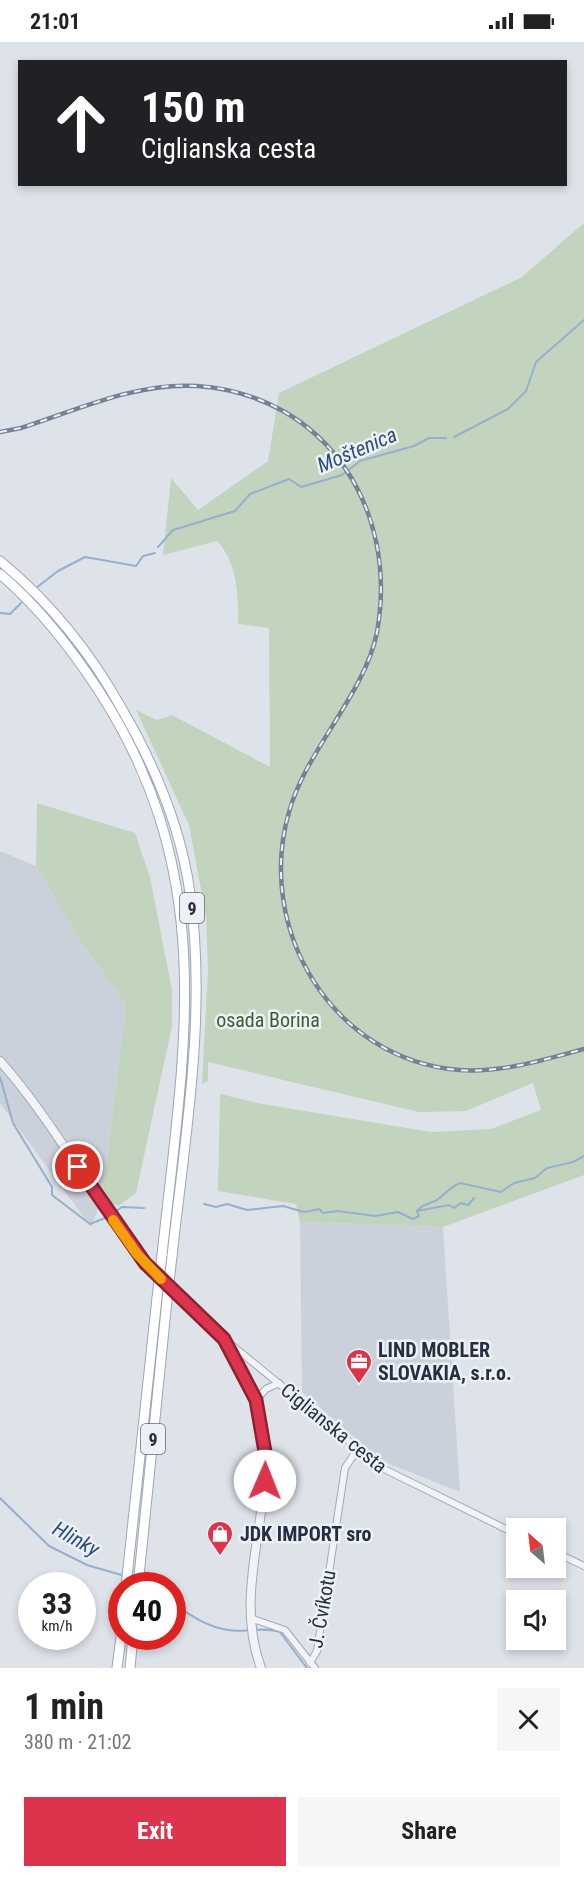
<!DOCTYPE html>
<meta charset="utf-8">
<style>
body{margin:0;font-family:"Roboto Condensed",sans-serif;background:#f6f6f6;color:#222;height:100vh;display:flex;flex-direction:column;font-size:22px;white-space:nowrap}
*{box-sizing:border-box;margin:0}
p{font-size:20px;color:#767676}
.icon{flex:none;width:33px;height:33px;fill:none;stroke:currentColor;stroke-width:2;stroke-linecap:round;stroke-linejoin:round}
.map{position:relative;height:1626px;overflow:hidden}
.side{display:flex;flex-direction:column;background:#fff;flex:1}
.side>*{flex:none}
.guide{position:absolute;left:18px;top:18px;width:549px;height:126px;border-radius:0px;box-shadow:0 3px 9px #0003;background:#202124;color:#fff;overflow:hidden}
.needle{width:39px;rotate:332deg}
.fabs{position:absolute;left:506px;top:1476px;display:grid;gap:12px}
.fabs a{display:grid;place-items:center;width:60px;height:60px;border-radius:0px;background:#fff;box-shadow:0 3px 9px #0003;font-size:30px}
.speed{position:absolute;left:18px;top:1530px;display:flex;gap:12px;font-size:30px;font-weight:700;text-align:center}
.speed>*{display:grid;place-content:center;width:78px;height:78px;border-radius:50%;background:#fff;box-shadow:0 3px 9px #0003;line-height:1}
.speed small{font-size:15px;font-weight:400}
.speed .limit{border:9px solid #d22;background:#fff;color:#111}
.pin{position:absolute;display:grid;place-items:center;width:51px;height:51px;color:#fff;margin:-26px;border:3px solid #fff;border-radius:50%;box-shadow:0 2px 6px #0007}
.me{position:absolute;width:66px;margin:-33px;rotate:1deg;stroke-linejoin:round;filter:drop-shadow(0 0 4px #0008)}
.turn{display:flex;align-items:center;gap:21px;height:126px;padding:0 24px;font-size:27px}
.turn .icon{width:78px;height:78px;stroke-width:2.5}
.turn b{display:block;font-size:42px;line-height:51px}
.round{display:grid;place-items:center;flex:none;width:63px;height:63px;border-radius:0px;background:#f6f6f6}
.summary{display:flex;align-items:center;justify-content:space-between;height:102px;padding:0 24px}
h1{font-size:36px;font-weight:700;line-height:45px}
.primary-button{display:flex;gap:12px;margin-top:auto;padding:12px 24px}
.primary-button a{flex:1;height:69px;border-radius:0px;background:#dc344d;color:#fff;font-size:24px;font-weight:700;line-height:69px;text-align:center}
.primary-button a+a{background:#f6f6f6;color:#222}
.status{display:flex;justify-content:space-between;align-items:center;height:42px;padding:0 30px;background:#fff;direction:ltr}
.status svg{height:16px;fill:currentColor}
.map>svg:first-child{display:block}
</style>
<div class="status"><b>21:01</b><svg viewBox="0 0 49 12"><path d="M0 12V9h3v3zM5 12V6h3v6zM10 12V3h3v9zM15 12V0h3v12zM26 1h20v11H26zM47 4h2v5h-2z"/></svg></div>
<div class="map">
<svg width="584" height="1626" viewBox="0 0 584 1626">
<rect width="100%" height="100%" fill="#dee2e9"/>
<!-- built -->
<path fill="#cbd1db" d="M0,809L36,824L79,897L126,963L102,1157L91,1185L0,1061Z
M300,1180L443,1185L460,1450L382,1419L302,1350Z"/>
<!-- green -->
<path fill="#c3d4be" d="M584,181V1133L443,1185L300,1180L296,1162L218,1149L220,1052L262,1062L431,1090L491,1087L541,1068L533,1041L466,1069L419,1070L208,1020V1039L202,1042L208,927L206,874L189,783L136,668L157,678L172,673L270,725L269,586L238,582C239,555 237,520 217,499L163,513L171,436L198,468L268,419L279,351L522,235Z
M37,761L135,791L150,835L172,948V984L136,1151L118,1164L102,1157L126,963L79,897L36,824Z"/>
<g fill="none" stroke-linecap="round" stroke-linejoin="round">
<!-- stream -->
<path stroke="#94b0cd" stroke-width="2" d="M454,395L508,367L526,349L536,320L584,278
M158,505L173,488L235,469L250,452L289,437L301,445L342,433L360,419L414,404L429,396H446
M36,546L58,529L85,515L136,524L143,514L155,511
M0,571L10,572L23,559
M0,1035L13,1081L52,1145V1153L90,1182L105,1176
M204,1162L216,1165L227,1162L247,1168L283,1164L304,1170L319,1167L323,1171L338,1169L375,1174L398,1170L413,1177L419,1174L417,1169C421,1163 428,1162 435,1159C444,1154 448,1146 460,1141L501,1150L514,1141L535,1136L547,1126L573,1120L584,1114
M417,1169L449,1163L454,1166L461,1161L468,1163L474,1156
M113,1171L122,1165L144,1166
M0,1456L49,1504L87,1523L125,1534
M141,1540L150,1544
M172,1561C190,1573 207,1585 228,1588C246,1591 261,1584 280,1590L307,1626"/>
<defs>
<path id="minor" d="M227,1299L380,1425L516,1492
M256,1358L266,1347L279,1341
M555,1510L584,1524
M250,1576L285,1588L315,1626
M310,1621L317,1609L345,1426L357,1408"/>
<path id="tertiary" d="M0,1019C53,1079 89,1148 137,1211C162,1244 200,1265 224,1297C243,1321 257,1354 262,1384C277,1465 231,1545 261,1626"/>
<path id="primary" d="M0,519C51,561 91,611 123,669C156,726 181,786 190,851C207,971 185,1095 172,1214
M0,532C40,566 71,606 99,649C220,836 184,1006 162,1213
M126,1544L157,1256
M138,1544L167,1258
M117,1626L122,1587
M130,1626L133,1594"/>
</defs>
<!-- minor casing -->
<use href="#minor" stroke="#a3a9b3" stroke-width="8"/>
<!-- tertiary casing -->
<use href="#tertiary" stroke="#a3a9b3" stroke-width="10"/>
<!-- primary casing -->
<use href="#primary" stroke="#9ca6b6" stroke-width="11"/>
<!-- minor -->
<use href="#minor" stroke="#f1f3f7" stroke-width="6"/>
<!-- tertiary -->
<use href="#tertiary" stroke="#f1f3f7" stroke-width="8"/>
<!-- primary -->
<use href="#primary" stroke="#fff" stroke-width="9"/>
<defs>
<path id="rail" d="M0,390L21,386C77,368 137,340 197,344C327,353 399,468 377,590C365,652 306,708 289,770C255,887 332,1018 459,1028C502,1031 543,1018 584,1007"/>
</defs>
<!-- rail casing -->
<use href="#rail" stroke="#758194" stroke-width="4.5"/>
<!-- rail -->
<use href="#rail" stroke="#edf1f6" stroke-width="2" stroke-dasharray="7" stroke-linecap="butt"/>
<defs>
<path id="primary-bridge" d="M157,1256L162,1213
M167,1258L172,1214"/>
</defs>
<!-- primary-bridge casing -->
<use href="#primary-bridge" stroke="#9ca6b6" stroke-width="11" stroke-linecap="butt"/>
<!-- primary-bridge -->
<use href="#primary-bridge" stroke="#fff" stroke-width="9"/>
</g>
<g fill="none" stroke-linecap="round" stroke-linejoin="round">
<defs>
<path id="route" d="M78,1125L145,1221L224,1297L256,1358L265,1410V1439"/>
</defs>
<!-- route casing -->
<use href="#route" stroke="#8f2232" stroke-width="15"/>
<!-- route -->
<use href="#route" stroke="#dc344d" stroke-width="10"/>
<!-- slow -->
<path stroke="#f59e0b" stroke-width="10" d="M113,1178L137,1212L161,1237"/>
</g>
<!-- icons -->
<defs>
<symbol id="office-pin" viewBox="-11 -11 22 30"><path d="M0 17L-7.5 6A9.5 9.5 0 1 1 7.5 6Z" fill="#dc344d" stroke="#edf1f6"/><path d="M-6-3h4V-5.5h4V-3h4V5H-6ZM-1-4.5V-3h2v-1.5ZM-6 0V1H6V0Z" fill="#fff"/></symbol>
<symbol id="shop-pin" viewBox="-11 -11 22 30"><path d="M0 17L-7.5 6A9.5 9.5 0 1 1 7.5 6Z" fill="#dc344d" stroke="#edf1f6"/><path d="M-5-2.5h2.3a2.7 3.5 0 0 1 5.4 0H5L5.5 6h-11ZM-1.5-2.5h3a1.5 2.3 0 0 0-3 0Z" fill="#fff"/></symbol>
</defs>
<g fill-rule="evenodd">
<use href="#office-pin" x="344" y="1305" width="30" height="40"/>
<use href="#shop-pin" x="205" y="1477" width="30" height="40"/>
</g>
<g text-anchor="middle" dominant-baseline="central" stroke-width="5" stroke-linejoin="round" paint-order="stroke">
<!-- shield labels -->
<g fill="#edf1f6" stroke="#616977" stroke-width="1.5">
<rect x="180" y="851" width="24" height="30" rx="4.5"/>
<rect x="141" y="1382" width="24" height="30" rx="4.5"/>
</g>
<g font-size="18" font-weight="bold" fill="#252f41">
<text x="192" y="866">9</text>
<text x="153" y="1397">9</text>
</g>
<!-- park labels -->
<g font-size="20" fill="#395f31" stroke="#edf1f6">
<text x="268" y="978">osada Borina</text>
</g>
<!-- poi labels -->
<g font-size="20" font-weight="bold" fill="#252f41" stroke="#edf1f6" text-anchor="start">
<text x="378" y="1308">LIND MOBLER<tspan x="378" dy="23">SLOVAKIA, s.r.o.</tspan></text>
<text x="240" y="1492">JDK IMPORT sro</text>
</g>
<!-- street labels -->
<g font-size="20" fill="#252f41" stroke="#edf1f6">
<text transform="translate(334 1386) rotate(39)">Ciglianska cesta</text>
<text transform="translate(322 1567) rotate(-80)">J. Čvíkotu</text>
</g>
<!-- water labels -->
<g font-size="21" font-style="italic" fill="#2b4e7a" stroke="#edf1f6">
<text transform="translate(357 408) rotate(-23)">Moštenica</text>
<text transform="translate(76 1497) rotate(29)">Hlinky</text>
</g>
</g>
</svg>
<div class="fabs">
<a><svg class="needle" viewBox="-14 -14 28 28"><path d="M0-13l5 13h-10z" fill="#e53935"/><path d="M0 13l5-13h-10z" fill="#767676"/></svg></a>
<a><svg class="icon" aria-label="sound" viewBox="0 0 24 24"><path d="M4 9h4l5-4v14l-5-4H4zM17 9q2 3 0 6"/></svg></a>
</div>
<div class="speed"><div>33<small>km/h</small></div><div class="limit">40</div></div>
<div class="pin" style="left:78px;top:1125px;background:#d93025"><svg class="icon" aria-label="arrive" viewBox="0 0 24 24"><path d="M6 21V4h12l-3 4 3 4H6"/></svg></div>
<svg class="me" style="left:265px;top:1439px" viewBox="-20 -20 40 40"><circle r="19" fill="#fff"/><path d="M0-13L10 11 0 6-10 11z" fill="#dc344d"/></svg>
<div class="guide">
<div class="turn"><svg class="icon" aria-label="ahead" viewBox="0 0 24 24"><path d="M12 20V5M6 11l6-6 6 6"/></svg><div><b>150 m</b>Ciglianska cesta</div></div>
</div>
</div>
<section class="side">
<div class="summary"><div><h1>1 min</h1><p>380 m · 21:02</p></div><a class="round"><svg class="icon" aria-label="close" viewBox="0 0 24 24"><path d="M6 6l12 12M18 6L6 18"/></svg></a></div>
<div class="primary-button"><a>Exit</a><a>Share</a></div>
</section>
